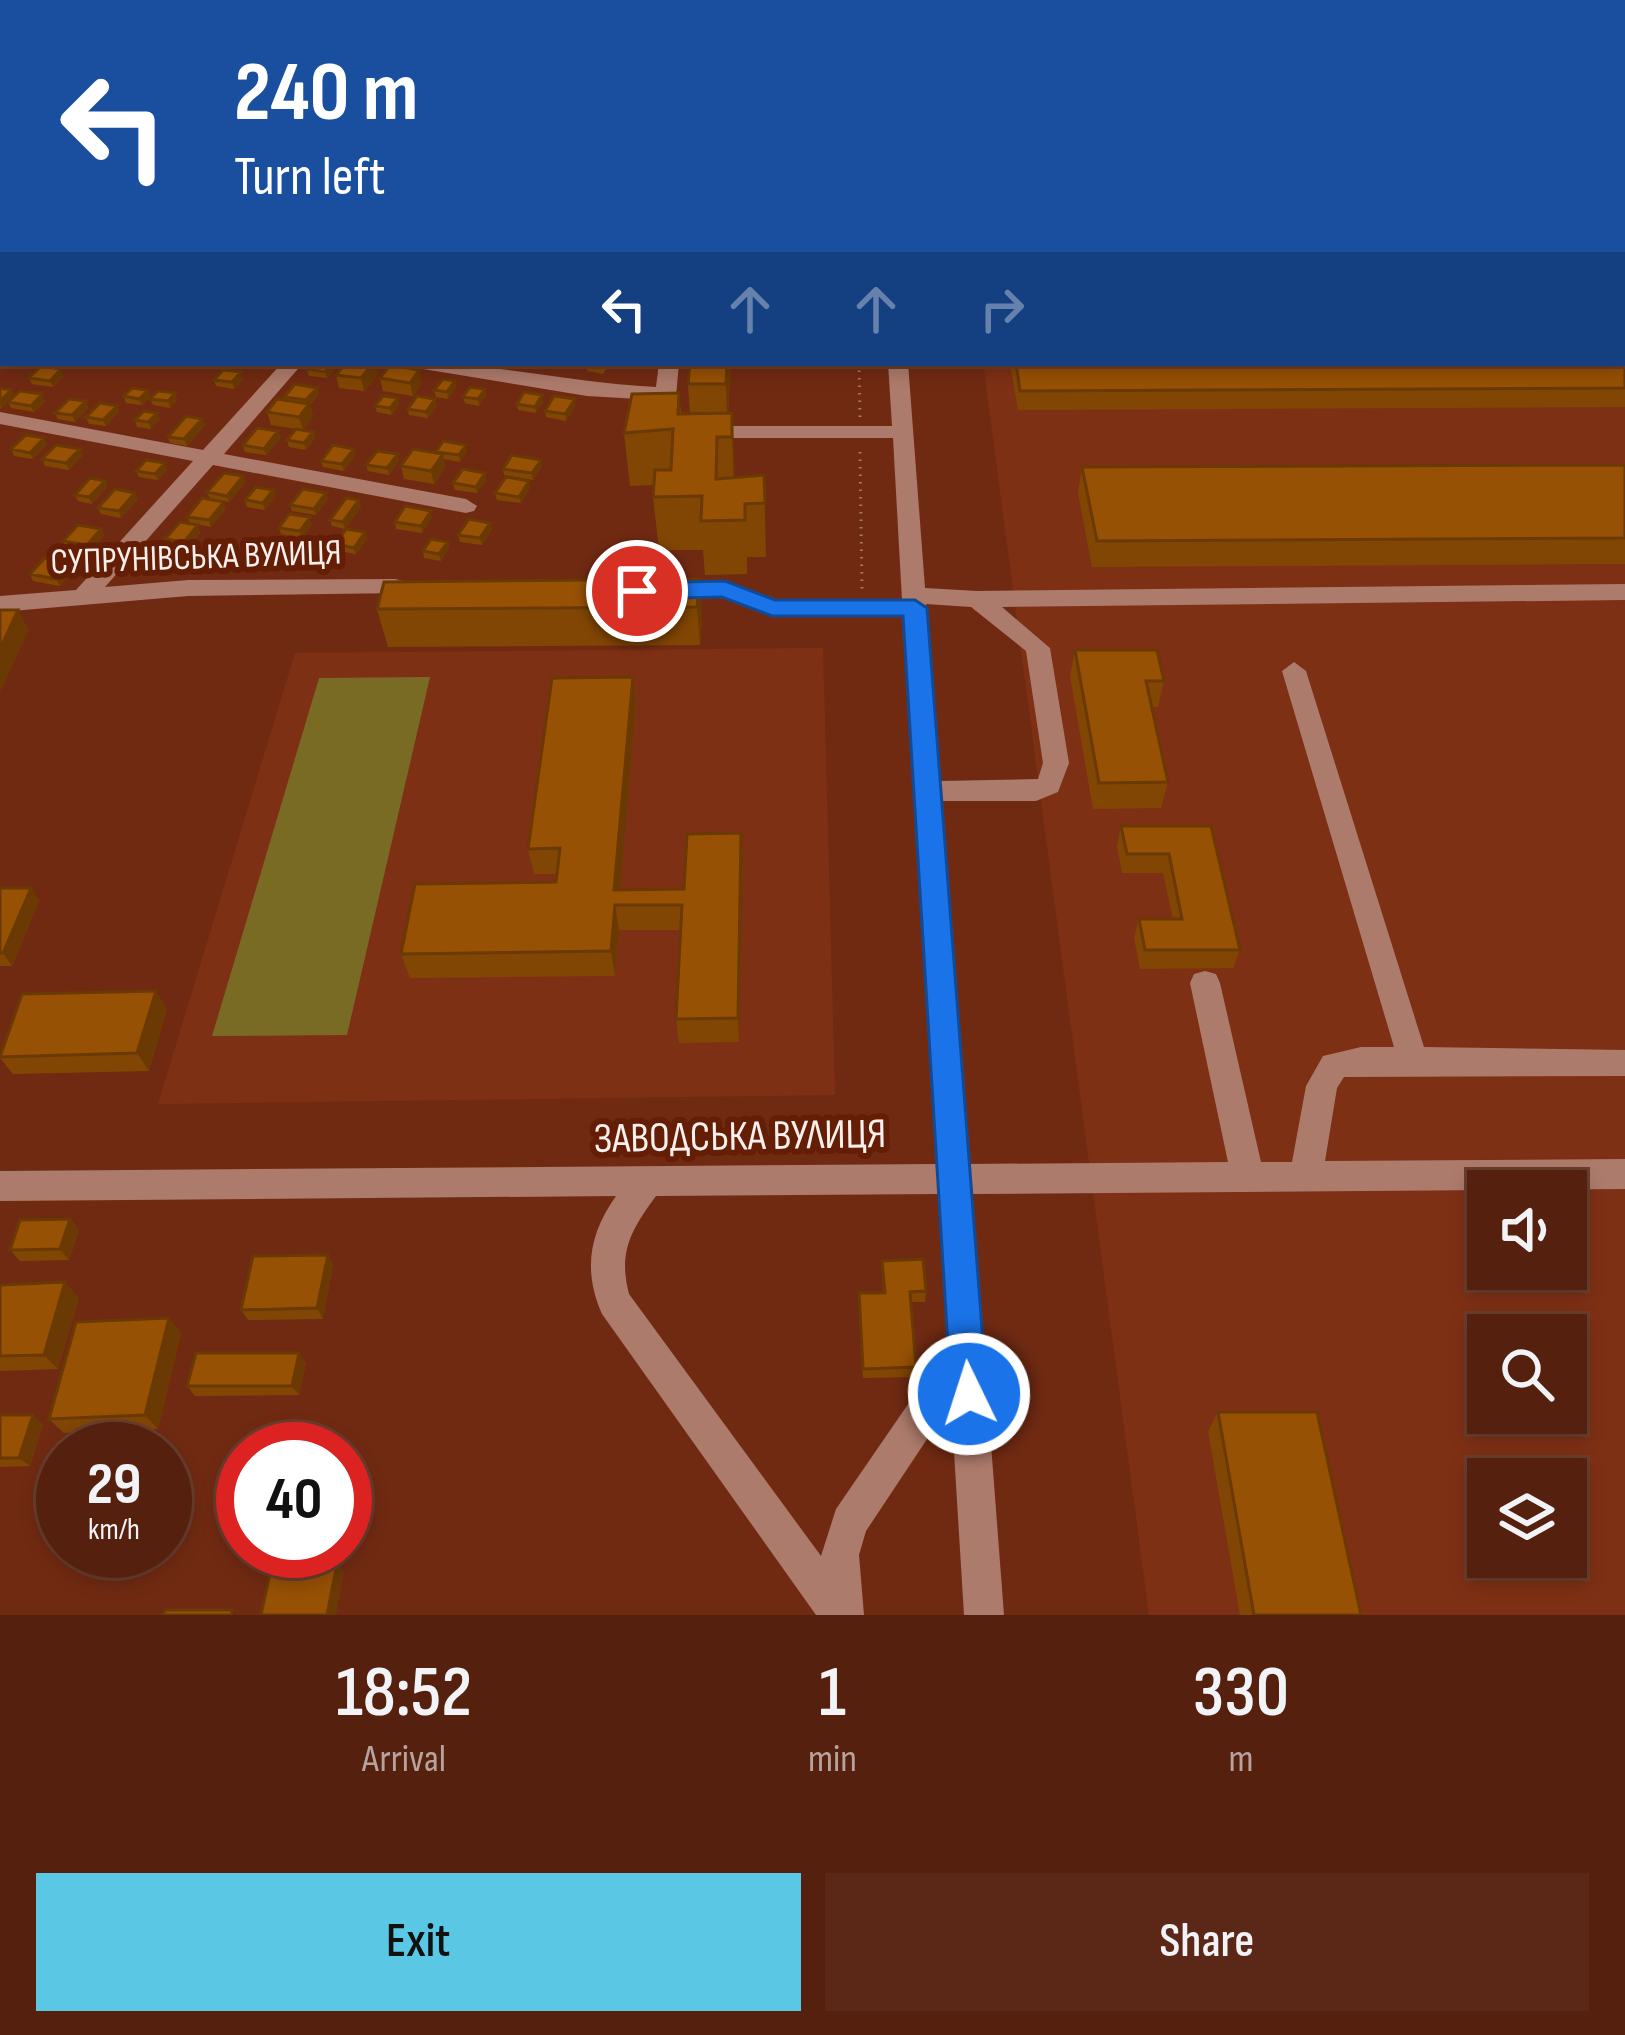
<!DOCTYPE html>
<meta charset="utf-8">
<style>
body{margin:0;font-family:"Sofia Sans Condensed",sans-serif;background:#5b2817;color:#f1f3f6;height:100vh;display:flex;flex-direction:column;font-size:45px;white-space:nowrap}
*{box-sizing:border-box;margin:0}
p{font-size:39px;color:#b6a39e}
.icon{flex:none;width:66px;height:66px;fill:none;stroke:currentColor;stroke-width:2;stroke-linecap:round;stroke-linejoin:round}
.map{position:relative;height:1615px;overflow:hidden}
.sheet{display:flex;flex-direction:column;background:#55200e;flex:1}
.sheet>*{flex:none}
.hud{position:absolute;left:0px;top:0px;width:1626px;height:366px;box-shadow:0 6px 18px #0003,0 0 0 3px #6b3e2e;background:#1a4fa0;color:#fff;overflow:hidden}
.controls{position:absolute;left:1467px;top:1170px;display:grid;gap:24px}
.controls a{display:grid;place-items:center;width:120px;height:120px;border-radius:0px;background:#55200e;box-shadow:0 6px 18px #0003,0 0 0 3px #6b3e2e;font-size:60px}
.speed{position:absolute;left:36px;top:1422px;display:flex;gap:24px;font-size:60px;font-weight:700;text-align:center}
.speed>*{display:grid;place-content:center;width:156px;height:156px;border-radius:50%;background:#55200e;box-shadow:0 6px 18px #0003,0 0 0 3px #6b3e2e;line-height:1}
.speed small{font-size:30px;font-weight:400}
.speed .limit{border:18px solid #d22;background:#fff;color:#111}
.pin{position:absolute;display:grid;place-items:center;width:102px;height:102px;color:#fff;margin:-51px;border:6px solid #fff;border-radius:50%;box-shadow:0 3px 12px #0007}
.me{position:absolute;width:132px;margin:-66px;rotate:356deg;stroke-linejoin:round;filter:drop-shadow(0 0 9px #0008)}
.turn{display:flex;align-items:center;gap:42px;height:252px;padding:0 36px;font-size:54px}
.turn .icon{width:156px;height:156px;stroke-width:2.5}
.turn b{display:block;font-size:84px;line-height:102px}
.lanes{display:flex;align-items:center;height:114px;padding:0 36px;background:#0003;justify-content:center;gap:60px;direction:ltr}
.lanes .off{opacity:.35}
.eta{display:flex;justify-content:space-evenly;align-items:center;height:204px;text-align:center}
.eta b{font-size:72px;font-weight:600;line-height:84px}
.button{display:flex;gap:24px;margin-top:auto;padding:24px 36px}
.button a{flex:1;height:138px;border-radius:0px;background:#5ac8e5;color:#111;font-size:48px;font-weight:600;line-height:138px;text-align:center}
.button a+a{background:#5b2817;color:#f1f3f6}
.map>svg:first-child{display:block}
</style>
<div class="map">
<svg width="1625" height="1615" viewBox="0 0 1625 1615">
<rect width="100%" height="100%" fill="#712a12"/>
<!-- built -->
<path fill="#7e3015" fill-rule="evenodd" d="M1625,0V1615H1149L983,363H1623V3L1040,2ZM1488,1191H1566V1269H1488ZM1488,1335H1566V1413H1488ZM1488,1479H1566V1557H1488Z
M823,648L835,1095L158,1104L295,653Z"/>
<!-- green -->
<path fill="#796b24" d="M430,677L347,1035L212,1036L319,678Z"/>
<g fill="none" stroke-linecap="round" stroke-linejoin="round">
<!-- path -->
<path stroke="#a67868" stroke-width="3" stroke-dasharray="1.5 6" stroke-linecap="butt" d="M161,3L165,0
M859,363L860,417
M860,452L862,591"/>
<!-- minor -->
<path fill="#ad7b6b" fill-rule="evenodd" d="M708,0H722L723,3H709Z
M866,0H880L881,3H867Z
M3,88V99L0,100V89Z
M1623,127H1625V137H1623Z
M3,243V256L0,257V244Z
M0,288H3V300H0Z
M282,363H303L224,454L466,499L477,506L474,511L466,513L213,465L105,587L188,580L395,579L403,581L407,587L403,593L188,596L0,612V596L76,590L193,461L0,424V412L203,450Z
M413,363C495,363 574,383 656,387L659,363H679L673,429L662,435L651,429L655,400L587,396L423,369Z
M888,363H908L925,588L977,591L1625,584V600L1002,607L1050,648L1069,763L1058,792L1036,801H942L969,1164L1228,1162L1190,983L1194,974L1205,971L1216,974L1220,983L1261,1162H1292L1306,1086L1323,1056L1361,1047H1394L1282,671L1294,662L1306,671L1424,1047L1625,1050V1076L1344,1077L1337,1088L1325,1161L1625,1159V1189L972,1194L1004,1615H964L951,1403L866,1531L859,1555L864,1615H816L602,1314C583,1271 589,1234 616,1196L0,1201V1171L937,1164L903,616H772L722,597L665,598L653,590L665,582L725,581L775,600H902L893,438H697L686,432L697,426H892ZM926,604L971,607L1026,651L1043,763L1038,779L940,781ZM939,1194L948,1346L836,1509L821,1556L629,1294C618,1252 631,1230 656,1196Z"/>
</g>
<!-- wall -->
<path fill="#824604" d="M265,0H292L288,3H266Z
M730,0H765V3H730Z
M1625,181V407L1018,410L1010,363H1623Z
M239,363H264L258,369L240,366Z
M313,363H336L337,367L327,378L309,376L307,369Z
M346,363H375L378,374L364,391L339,388L336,375Z
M540,363H570L567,368Z
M588,363H610L603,374L587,371Z
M731,363L728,413H732L734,478L764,475L766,557H747V574L705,575L703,550H659L653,497L654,485L630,486L624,433L679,393L681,414H690L688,384Z
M64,376L53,387L32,384L29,378Z
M380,378L422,383L413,396L383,391Z
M243,379L234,389L216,386L214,380Z
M455,381L456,387L448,399L436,397L434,390Z
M0,388L11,390L14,396L45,401L34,412L11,408L8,402L0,409Z
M317,388L319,394L310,405L313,417L303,430L313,432L315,438L306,450L289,447L287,440L296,429L271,425L267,412L285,401L284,397Z
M485,389L486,395L479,406L465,403L463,397Z
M175,393L177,400L170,408L153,405L150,399Z
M124,396L150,397L142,405L126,403Z
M398,398L399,405L392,415L377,412L375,406Z
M86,401L88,408L75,422L58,419L55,413Z
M543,402L536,413L518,410L517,404Z
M437,406L428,418L409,415L408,409Z
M575,406L566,421L546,417L545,411Z
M119,412L106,426L89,424L86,417Z
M160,419L151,429L137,427L135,420Z
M205,425L187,446L170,443L168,437Z
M281,437L266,455L245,452L243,445Z
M44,438L47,444L33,459L14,456L11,449Z
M467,451L460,462L444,459L445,467L434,484L404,479L401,466L436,453Z
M398,454L399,461L389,475L368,471L366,465Z
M83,455L69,470L45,466L42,459Z
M355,455L344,471L323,467L321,461Z
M1625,465V564L1092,567L1078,493L1082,467Z
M542,466L533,480L504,475L503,469Z
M167,470L158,480L139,477L136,471Z
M485,473L486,480L477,493L455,490L453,483Z
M243,476L245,482L229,502L210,499L207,492Z
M105,481L107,487L92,504L78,501L75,495Z
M530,487L521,503L497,500L495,493Z
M326,493L328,499L316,515L292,511L290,505Z
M276,496L265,510L247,507L245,500Z
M138,499L121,518L101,514L98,508Z
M361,507L345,529L332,526L330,520Z
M226,509L211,527L190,523L187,517Z
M432,517L422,533L396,529L395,522Z
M490,523L492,529L482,545L460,542L458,535Z
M312,524L302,538L281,534L279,528Z
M101,529L104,535L90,552L66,547L63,541Z
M201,532L187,549L168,546L165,539Z
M365,532L367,539L356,554L338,551L336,544Z
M448,542L449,548L441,561L424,558L423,551Z
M172,549L175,556L165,567L145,563L142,557Z
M74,570L60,586L33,581L30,574Z
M699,579L702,617L700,645L388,647L377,609Z
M1075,650L1164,681L1158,707H1151L1168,782L1161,808L1093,809L1070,676Z
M633,677L636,703L620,890L684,889L741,833L743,859L739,1042L679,1043L676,1019L681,930H619L615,976L410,978L401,954L556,882L557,874H534L528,849Z
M1121,826H1211L1240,950L1233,968L1140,969L1134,938L1139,919H1173L1163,873H1122L1117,846Z
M0,888H31L39,901L12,966H0Z
M167,1009L149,1071L13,1074L0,1058V1054Z
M70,1219L79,1230L69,1260L20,1261L10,1250Z
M328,1255L333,1265L323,1319L248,1320L241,1310Z
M882,1261L926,1291L925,1302H911L916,1367L915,1377L863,1378L859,1293H883Z
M0,1285L79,1298L58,1369L0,1371Z
M181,1333L158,1429L64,1433L49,1419Z
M306,1363L299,1395L195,1396L187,1386Z
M1218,1412L1361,1615H1240L1208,1431Z
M0,1415L43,1424L30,1466L0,1467Z"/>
<!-- shaded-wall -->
<path fill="#6a3904" d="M333,363H336L337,367L327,378L325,372Z
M373,363H375L378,374L364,391L361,378Z
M727,363H731L727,422L726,384Z
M61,369L64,376L53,387L50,381Z
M419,370L422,383L413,396L410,383Z
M241,372L243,379L234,389L232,382Z
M455,381L456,387L448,399L447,392Z
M317,388L319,394L310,405L313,417L303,430L299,417L308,406L306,400Z
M485,389L486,395L479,406L478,399Z
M11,390L14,396L1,409L0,401Z
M148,390L150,397L142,405L139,399Z
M175,393L177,400L170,408L168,401Z
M42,394L45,401L34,412L31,406Z
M542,395L543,402L536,413L535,407Z
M398,398L399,405L392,415L390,408Z
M435,399L437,406L428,418L426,412Z
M575,399V406L566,421L565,414Z
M86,401L88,408L75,422L72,415Z
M117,406L119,412L106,426L103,420Z
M157,413L160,419L151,429L148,422Z
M732,413L735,466L734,490L732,437Z
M202,419L205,425L187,446L184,439Z
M278,431L281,437L266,455L264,449Z
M313,432L315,438L306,450L304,443Z
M44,438L47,444L33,459L30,453Z
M466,445L467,451L460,462L459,455Z
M80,449L83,455L69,470L66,463Z
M354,449L355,455L344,471L342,464Z
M398,454L399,461L389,475L387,468Z
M443,454L445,467L434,484L431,471Z
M541,460L542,466L533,480L532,473Z
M165,463L167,470L158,480L155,474Z
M485,473L486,480L477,493L476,487Z
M243,476L245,482L229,502L227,496Z
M105,481L107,487L92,504L89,497Z
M529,481L530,487L521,503L519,497Z
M273,490L276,496L265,510L263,503Z
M135,493L138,499L121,518L119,511Z
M326,493L328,499L316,515L314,509Z
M359,500L361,507L345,529L343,522Z
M224,502L226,509L211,527L209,520Z
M431,511L432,517L422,533L421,526Z
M310,517L312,524L302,538L300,531Z
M490,523L492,529L482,545L480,538Z
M198,525L201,532L187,549L184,542Z
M101,529L104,535L90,552L87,545Z
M365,532L367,539L356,554L354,548Z
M448,542L449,548L441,561L439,554Z
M172,549L175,556L165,567L163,560Z
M71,563L74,570L60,586L56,579Z
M699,579L702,617L700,645L697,607Z
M18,610L29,630L0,692V649Z
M633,677L636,703L619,905L614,890Z
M741,833L743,859L739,1042L738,1018Z
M31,888L39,901L12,966L3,953Z
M615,905L619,930L615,976L611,951Z
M156,991L167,1009L149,1071L137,1053Z
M70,1219L79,1230L69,1260L60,1249Z
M328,1255L333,1265L323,1319L317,1308Z
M65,1282L79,1298L58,1369L44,1355Z
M169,1318L181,1333L158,1429L145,1415Z
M299,1353L306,1363L299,1395L292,1386Z
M33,1415L43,1424L30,1466L19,1458Z
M337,1564L344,1572L336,1615H327Z"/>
<!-- building -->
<path fill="#975105" stroke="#6a3904" stroke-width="3" d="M493,0H511L508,3H490Z
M1625,1V93H1623V3L1105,2Z
M1623,181H1625V388L1020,391L1016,363H1623Z
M313,363H333L325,372L307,369Z
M346,363H373L361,378L336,375Z
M588,363H605L602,367L586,365Z
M690,363H727L726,384H688Z
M390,365L419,370L410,383L380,378Z
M41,366L61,369L50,381L29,378Z
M223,370L241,372L232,382L214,380Z
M443,379L455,381L447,392L434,390Z
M295,384L317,388L306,400L284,397Z
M470,387L485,389L478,399L463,397Z
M0,388L11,390L0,401Z
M132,388L148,390L139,399L124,396Z
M20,391L42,394L31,406L8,402Z
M158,391L175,393L168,401L150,399Z
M524,392L542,395L535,407L517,404Z
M679,393L678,414L732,413V437H717L716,479L764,475L765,503L745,504V520L701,521L702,496L653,497L655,470H671L673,429L624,433L632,394Z
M383,396L398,398L390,408L375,406Z
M417,396L435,399L426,412L408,409Z
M554,396L575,399L565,414L545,411Z
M69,399L86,401L72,415L55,413Z
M277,399L309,404L299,417L267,412Z
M100,403L117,406L103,420L86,417Z
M144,411L157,413L148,422L135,420Z
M186,416L202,419L184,439L168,437Z
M257,428L278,431L264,449L243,445Z
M296,429L313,432L304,443L287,440Z
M26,435L44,438L30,453L11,449Z
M443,441L466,445L459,455L436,452Z
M56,445L80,449L66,463L42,459Z
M333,445L354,449L342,464L321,461Z
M413,449L443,454L431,471L401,466Z
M377,451L398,454L387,468L366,465Z
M512,455L541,460L532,473L503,469Z
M146,460L165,463L155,474L136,471Z
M1625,465V538L1097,541L1082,467Z
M463,469L485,473L476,487L453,483Z
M224,473L243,476L227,496L207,492Z
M506,477L529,481L519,497L495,493Z
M90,478L105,481L89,497L75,495Z
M256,487L273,490L263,503L245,500Z
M115,489L135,493L119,511L98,508Z
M303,489L326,493L314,509L290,505Z
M202,498L224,502L209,520L187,517Z
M346,498L359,500L343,522L330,520Z
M405,506L431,511L421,526L395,522Z
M289,514L310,517L300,531L279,528Z
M469,519L490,523L480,538L458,535Z
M180,522L198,525L184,542L165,539Z
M78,525L101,529L87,545L63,541Z
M346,529L365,532L354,548L336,544Z
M431,539L448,542L439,554L423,551Z
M151,546L172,549L163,560L142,557Z
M45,558L71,563L56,579L30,574Z
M699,579L697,607L377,609L384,582Z
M0,610H18L0,649Z
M1075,650H1157L1164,681H1146L1168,782L1099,783Z
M633,677L614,890L684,889L687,834L741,833L738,1018L676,1019L682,905H615L611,951L401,954L415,884L556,882L560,848L528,849L552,678Z
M1121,826H1211L1240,950H1145L1139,919H1182L1169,854H1127Z
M0,888H31L3,953H0Z
M156,991L137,1053L0,1057L22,994Z
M70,1219L60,1249L10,1250L20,1220Z
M328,1255L317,1308L241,1310L253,1256Z
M923,1259L926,1291L910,1292L916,1367L863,1369L859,1293H885L882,1261Z
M65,1282L44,1355L0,1356V1285Z
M169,1318L145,1415L49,1419L76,1322Z
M196,1353H299L292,1386H187Z
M1218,1412H1317L1361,1615H1254Z
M0,1415H33L19,1458H0Z
M272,1564H337L327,1615H261Z
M165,1610H232L231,1615H163Z"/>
<!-- route -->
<path fill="#1a73e8" stroke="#114b97" stroke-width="3" d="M725,581L775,600H915L927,608L987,1394L982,1407L969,1413L956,1407L951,1394L903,616H772L722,597L637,599L625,591L637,583Z"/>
<g text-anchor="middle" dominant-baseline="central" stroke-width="12" stroke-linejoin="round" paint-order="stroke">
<!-- street labels -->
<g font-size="36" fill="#f9f0ed" stroke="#641e05">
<text transform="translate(196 558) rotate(-2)">СУПРУНІВСЬКА ВУЛИЦЯ</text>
</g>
<!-- near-street labels -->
<g font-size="42" fill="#f9f0ed" stroke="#641e05">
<text transform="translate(740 1137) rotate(-1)">ЗАВОДСЬКА ВУЛИЦЯ</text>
</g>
</g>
</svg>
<div class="controls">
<a><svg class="icon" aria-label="sound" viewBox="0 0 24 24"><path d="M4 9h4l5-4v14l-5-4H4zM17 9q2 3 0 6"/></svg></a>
<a><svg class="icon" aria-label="search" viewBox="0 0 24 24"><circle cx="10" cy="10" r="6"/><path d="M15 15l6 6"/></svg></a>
<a><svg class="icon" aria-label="layers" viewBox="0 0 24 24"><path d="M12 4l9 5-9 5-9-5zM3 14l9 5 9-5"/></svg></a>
</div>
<div class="speed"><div>29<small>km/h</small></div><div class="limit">40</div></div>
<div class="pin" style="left:637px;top:591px;background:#d93025"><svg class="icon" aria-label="arrive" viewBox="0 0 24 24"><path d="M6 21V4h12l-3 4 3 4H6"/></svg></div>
<svg class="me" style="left:969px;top:1394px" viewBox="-20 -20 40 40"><circle r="17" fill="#1a73e8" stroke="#fff" stroke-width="3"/><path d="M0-11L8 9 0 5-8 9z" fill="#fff"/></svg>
<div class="hud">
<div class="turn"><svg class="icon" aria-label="left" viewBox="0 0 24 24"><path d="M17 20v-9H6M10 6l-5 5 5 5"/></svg><div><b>240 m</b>Turn left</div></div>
<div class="lanes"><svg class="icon" aria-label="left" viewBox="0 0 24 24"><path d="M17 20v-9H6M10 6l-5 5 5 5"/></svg><svg class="icon off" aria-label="ahead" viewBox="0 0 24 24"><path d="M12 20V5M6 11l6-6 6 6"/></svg><svg class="icon off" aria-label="ahead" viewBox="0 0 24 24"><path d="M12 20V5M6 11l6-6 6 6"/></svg><svg class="icon off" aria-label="right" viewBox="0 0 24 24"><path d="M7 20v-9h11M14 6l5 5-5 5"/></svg></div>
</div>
</div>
<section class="sheet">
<div class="eta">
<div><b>18:52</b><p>Arrival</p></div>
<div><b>1</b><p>min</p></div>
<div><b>330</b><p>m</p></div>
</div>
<div class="button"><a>Exit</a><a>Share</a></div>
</section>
